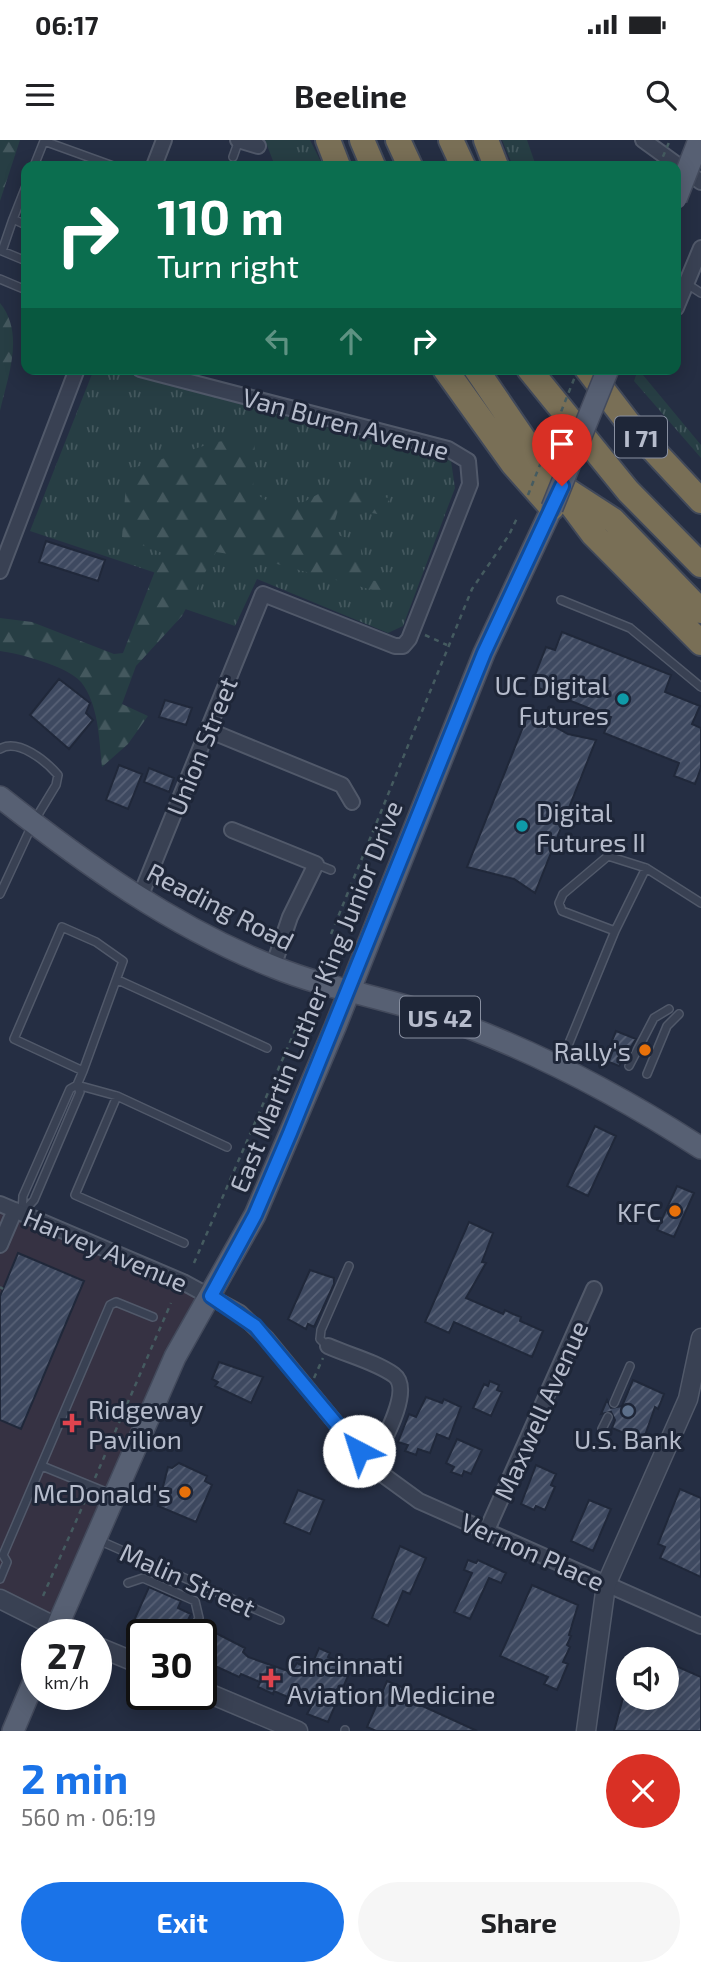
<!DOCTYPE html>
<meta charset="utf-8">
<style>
body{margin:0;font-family:"Exo 2",sans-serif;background:#f6f6f6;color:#202124;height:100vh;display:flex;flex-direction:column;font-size:26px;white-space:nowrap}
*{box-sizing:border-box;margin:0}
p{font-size:23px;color:#757577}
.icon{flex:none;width:38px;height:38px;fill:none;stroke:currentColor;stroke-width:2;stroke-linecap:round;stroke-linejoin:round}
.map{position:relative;height:1591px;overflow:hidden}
.drawer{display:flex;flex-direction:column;background:#fff;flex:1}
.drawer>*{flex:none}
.banner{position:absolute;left:21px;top:21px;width:660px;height:214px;border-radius:14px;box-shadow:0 4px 18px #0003;background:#0b6e4f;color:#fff;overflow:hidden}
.tools{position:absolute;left:616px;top:1507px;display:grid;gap:14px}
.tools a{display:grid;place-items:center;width:63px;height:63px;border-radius:50%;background:#fff;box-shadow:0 4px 18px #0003;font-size:35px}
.speed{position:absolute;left:21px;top:1479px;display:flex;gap:14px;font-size:35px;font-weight:700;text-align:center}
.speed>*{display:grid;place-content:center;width:91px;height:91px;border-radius:50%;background:#fff;box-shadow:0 4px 18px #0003;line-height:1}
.speed small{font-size:18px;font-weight:400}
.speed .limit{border:4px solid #111;border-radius:10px;background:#fff;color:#111}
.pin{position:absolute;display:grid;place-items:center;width:60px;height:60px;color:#fff;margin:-72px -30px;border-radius:50% 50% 50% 0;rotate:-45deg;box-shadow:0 0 7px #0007}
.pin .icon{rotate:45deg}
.me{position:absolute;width:77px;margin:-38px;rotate:320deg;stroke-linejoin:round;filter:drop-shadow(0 0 5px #0008)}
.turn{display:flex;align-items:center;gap:24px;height:147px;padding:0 21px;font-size:32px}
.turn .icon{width:91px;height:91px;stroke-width:2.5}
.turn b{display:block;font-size:49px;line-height:60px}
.lanes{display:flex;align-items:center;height:66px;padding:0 21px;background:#0003;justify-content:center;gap:35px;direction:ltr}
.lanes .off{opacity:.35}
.round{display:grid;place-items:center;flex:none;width:74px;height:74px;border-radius:37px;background:#f6f6f6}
.head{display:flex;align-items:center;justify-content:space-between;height:119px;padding:0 21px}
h1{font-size:42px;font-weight:700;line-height:52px;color:#1a73e8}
.action{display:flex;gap:14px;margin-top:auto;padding:14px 21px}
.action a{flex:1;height:80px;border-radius:42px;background:#1a73e8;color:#fff;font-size:28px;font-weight:700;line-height:80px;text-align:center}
.action a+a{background:#f6f6f6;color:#202124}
.status{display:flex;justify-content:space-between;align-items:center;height:49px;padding:0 35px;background:#fff;direction:ltr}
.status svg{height:19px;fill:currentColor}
header{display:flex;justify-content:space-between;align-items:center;height:91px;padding:0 21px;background:#fff;font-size:32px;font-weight:700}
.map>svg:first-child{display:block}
</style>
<div class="status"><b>06:17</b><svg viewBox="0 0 49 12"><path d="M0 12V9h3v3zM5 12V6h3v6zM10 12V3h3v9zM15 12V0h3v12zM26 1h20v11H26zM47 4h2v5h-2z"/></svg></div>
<header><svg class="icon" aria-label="menu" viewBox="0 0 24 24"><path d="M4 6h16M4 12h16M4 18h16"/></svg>Beeline<svg class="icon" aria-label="search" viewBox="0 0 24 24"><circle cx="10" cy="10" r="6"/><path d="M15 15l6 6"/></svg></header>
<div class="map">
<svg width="701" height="1591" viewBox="0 0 701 1591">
<defs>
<pattern id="grass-tufts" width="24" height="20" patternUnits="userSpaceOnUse" patternTransform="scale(1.75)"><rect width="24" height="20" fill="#273e44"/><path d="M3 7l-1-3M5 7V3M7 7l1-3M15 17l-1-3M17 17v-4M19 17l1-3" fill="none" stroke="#44585e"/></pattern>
<pattern id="forest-firs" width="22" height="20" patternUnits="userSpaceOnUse" patternTransform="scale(1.75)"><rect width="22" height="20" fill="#273e44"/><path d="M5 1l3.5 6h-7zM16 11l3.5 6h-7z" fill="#44585e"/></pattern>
<pattern id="building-hatch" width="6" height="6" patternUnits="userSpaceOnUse" patternTransform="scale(1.75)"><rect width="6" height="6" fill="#3e4960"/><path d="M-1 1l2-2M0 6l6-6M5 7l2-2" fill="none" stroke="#586176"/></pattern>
</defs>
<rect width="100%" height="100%" fill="#252e43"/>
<!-- medical -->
<path fill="#363243" d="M0,1064L211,1156L57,1489L0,1459Z"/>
<!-- grass -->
<path fill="url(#grass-tufts)" d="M265,0H310L323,26H275Z
M502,0H527L536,26H513Z
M94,229H111L451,321L455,348L403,486L388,493L257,439L235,486L147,456L156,433L30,391Z
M638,229L701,305V318L634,241Z"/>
<!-- forest -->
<path fill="url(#forest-firs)" d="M0,0H20L0,61Z
M0,163C25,194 8,235 0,271Z
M255,297L253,352L285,372L335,345L388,358L394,377L339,367L331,393L360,402L364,440L404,443L391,455L255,418L216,412L182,476L136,526L122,564L148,576L128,604L102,627C99,600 99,565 81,542C67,526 21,514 0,511V478L32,482L114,514L123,513L162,413L122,397L127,330L216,302Z"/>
<!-- building -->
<path fill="url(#building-hatch)" stroke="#20283a" stroke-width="2" d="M46,401L105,420L98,441L39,422Z
M562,492L671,535L665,552L700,566L692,584L701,588V628L695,644L674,636L679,623L604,593L611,577L531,545L546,507L555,510Z
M59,539L90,563L86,573L93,580L69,609L30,575Z
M165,560L192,568L186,585L159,577Z
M529,572L568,594L596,600L535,753L514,739L467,727Z
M119,625L142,634L128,669L106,660Z
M149,628L174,638L169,652L144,642Z
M616,891L636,899L619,926L604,920Z
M595,986L616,996L588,1056L567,1046Z
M677,1046L694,1053L674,1097L657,1090Z
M469,1082L493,1093L482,1122L486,1123L466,1158L503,1174L505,1170L513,1174L521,1177L520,1181L543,1191L532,1217L454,1182L449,1193L425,1182Z
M18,1113L84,1141L21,1289L0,1280V1156Z
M310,1130L334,1138V1144L314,1187L308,1184L306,1189L288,1179Z
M219,1222L263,1237L251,1263L215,1246L218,1242L212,1239Z
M633,1240L664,1254L658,1269L655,1267L643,1301L612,1288L615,1280L611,1272L601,1274L607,1260L611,1268L622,1266Z
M490,1241L499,1245L497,1250L502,1252L491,1276L473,1268L484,1244L488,1246Z
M426,1257L442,1263L444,1259L461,1267L449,1299L437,1294L430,1313L418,1309L416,1315L405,1311L408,1305L398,1302L409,1274L416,1277Z
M457,1299L482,1310L471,1334L464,1331L462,1336L451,1332L454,1327L446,1323Z
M179,1323L207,1336L205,1341L212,1345L196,1382L158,1366L168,1327L172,1328Z
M536,1325L556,1334L551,1345L555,1347L545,1370L536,1366L534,1370L521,1364Z
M680,1349L701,1358V1437L660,1418L665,1407L658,1404Z
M298,1350L324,1360L310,1394L284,1383Z
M589,1360L611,1369L593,1411L571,1401Z
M400,1406L426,1418L410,1454L403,1451L388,1486L372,1478Z
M468,1420L476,1423L478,1420L506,1433L501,1443L489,1438L470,1479L454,1472L472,1433L464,1430Z
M532,1445L578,1465L569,1495L571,1496L567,1505L570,1507L563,1522L568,1524L557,1550L544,1544L548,1537L500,1516Z
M149,1447L181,1461L178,1468L191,1474L181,1494H155L132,1485Z
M206,1488L245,1508L243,1512L248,1517L291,1532L297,1523L310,1529L319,1508L330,1513L328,1517L352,1527L328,1582L307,1574L311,1567L274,1551L273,1554L258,1547L260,1542L241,1534L239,1537L211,1524L204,1539H201V1499Z
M667,1522L701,1537V1591H614L623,1558H667Z
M387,1541L409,1550L405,1558L477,1591H376L367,1587Z"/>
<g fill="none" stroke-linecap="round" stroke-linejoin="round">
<defs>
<path id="service" d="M233,17L239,0
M34,26L44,1L113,26
M13,79L26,46
M26,85L13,79L2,111L26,121
M0,139L26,150
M687,144L701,153
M561,460L630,488L701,547
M0,609C18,598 46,621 58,635L56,645L33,683L0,754
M316,724L331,730
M62,787L96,802L123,821L83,931L14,899Z
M615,791L562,771L559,763L563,754L608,716L646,728
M118,840L267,908
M560,925L615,791L646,728L701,763
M629,926L654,878L669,869
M647,934L667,886L679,874
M77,945L117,956L227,1007
M117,956L75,1055L184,1103
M22,1072L23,1056L70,949L77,945L83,931
M22,1073L34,1060L80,952L77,945
M327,1206L320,1199L321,1190L349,1126
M614,1263L630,1226
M602,1289L608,1277
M42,1326L113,1355
M96,1399L280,1480
M0,1439L7,1422L3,1415L110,1165L116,1162L153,1177
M128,1443L143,1438L195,1461L199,1478L191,1494
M345,1591V1590"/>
<path id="minor" d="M238,0L258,6
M643,0L701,42
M154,26L164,0
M676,168L701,108
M0,431L77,229
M208,590L342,645L352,662
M232,690L316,724L290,777L273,827
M140,757L263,454L395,506H403L409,499L470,344L468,321L448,309L140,229
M0,1064L183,1142L240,1173L266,1198L371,1326L419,1361L701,1486
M0,1105L15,1070
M328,1206C348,1215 376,1222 394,1235C414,1250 380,1307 371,1326
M487,1390L594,1149"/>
<path id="tertiary" d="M0,1459L70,1494
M96,1506L142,1525
M201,1550L298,1591
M586,1591L606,1445L688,1259L701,1198"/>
<path id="primary" d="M0,657C85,724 173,787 274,827C323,847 376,856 426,872C524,905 615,952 701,1008
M54,1494L175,1217L255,1075L335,887L484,513L552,368
M13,1591L37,1534"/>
<path id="motorway" d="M328,0L338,26
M362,0L373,26
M398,0L410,26
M451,0L463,26
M486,0L496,26
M445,229L513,324L552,368
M476,229L540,323L593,394L701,503
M529,229L628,351L701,425
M587,229L630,285L701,361
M562,347L613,380L701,471"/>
</defs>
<!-- service casing -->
<use href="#service" stroke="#51596a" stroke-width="10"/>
<!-- minor casing -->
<use href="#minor" stroke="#51596a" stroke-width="18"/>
<!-- tertiary casing -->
<use href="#tertiary" stroke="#51596a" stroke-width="21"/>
<!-- primary casing -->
<use href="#primary" stroke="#434a5c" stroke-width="24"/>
<!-- motorway casing -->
<use href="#motorway" stroke="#41495a" stroke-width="28"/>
<!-- path -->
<path stroke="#455b60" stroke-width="2.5" stroke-dasharray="5 5" stroke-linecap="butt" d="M425,495L447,505
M331,794L472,449L509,395L518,376
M194,1123L300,879
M0,1147L3,1149
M314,1238L323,1218
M95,1338L171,1163
M43,1456L88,1354"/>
<!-- service -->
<use href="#service" stroke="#394153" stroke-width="7"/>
<!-- minor -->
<use href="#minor" stroke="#394153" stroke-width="14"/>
<!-- tertiary -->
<use href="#tertiary" stroke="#394153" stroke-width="18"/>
<!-- primary -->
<use href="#primary" stroke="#576073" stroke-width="21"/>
<!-- motorway -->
<use href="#motorway" stroke="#796f56" stroke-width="24"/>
<defs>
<path id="primary-bridge" d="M676,59L699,0
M552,368L608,229"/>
</defs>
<!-- primary-bridge casing -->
<use href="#primary-bridge" stroke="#434a5c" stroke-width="24" stroke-linecap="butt"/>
<!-- path-bridge -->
<path stroke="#455b60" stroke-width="2.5" stroke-dasharray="5 5" stroke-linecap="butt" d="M659,26L670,0
M528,355L578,229"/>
<!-- primary-bridge -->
<use href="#primary-bridge" stroke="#576073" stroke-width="21"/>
</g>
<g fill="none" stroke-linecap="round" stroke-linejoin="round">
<defs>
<path id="route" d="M359,1311L255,1186L211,1156L255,1075L290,993L484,513L562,346"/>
</defs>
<!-- route casing -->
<use href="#route" stroke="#114b97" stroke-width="18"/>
<!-- route -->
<use href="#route" stroke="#1a73e8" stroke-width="12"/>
</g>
<!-- markers -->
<g fill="#0f9aa8" stroke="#1e2638" stroke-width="2.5">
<circle cx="623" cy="559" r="7"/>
<circle cx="522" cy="686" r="7"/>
</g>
<g fill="#e8710a" stroke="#1e2638" stroke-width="2.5">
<circle cx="645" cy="910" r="7"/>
<circle cx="675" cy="1071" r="7"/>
<circle cx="185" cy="1352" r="7"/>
</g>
<circle fill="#5c6f8a" stroke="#1e2638" stroke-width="2.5" cx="628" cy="1271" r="7"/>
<g fill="#e0444e" stroke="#1e2638" stroke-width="2.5">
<path d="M68.5 1272.5h7v7h7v7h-7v7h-7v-7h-7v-7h7z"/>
<path d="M267.5 1527.5h7v7h7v7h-7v7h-7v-7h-7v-7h7z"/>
</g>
<g text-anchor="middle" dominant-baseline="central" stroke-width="6" stroke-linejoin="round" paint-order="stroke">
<!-- shield labels -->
<g fill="#1e2638" stroke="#888fa0" stroke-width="2">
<rect x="615" y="276.5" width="52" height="41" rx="5"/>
<rect x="400" y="856.5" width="80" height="41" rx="5"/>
</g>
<g font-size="24" font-weight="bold" fill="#b6bccc">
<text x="641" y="297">I 71</text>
<text x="440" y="877">US 42</text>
</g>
<!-- street labels -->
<g font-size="26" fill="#b6bccc" stroke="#1e2638">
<text transform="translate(346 283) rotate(15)">Van Buren Avenue</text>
<text transform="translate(201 606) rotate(-68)">Union Street</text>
<text transform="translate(221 766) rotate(27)">Reading Road</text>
<text transform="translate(315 856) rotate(-68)">East Martin Luther King Junior Drive</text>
<text transform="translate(106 1109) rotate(23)">Harvey Avenue</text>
<text transform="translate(540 1270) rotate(-66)">Maxwell Avenue</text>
<text transform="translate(533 1411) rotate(24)">Vernon Place</text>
<text transform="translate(188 1439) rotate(24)">Malin Street</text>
</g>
<!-- poi labels -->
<g font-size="26" fill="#b6bccc" stroke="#1e2638" text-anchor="end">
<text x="609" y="544">UC Digital<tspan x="609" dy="30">Futures</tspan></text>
<text x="536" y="671" text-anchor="start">Digital<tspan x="536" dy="30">Futures II</tspan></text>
<text x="631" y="910">Rally's</text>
<text x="661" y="1071">KFC</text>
<text x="88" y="1268" text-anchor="start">Ridgeway<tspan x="88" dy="30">Pavilion</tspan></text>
<text x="628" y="1298" text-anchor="middle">U.S. Bank</text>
<text x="171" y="1352">McDonald's</text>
<text x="287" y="1523" text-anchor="start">Cincinnati<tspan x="287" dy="30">Aviation Medicine</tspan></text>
</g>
</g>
</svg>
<div class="tools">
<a><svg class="icon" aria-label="sound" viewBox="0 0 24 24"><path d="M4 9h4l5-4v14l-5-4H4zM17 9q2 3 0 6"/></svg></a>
</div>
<div class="speed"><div>27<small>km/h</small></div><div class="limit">30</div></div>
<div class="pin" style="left:562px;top:346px;background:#d93025"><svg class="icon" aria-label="arrive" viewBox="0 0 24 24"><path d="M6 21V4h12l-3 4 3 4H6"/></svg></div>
<svg class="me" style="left:359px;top:1311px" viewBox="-20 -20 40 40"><circle r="19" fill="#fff"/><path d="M0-13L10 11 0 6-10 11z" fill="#1a73e8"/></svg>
<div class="banner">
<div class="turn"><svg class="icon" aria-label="right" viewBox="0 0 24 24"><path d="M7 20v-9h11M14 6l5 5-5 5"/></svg><div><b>110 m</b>Turn right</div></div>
<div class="lanes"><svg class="icon off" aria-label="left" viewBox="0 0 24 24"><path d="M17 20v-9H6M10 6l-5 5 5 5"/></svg><svg class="icon off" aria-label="ahead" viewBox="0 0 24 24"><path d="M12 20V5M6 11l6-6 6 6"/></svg><svg class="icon" aria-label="right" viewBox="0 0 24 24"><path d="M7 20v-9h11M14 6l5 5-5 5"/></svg></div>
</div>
</div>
<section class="drawer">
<div class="head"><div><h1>2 min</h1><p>560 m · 06:19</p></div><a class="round" style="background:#d93025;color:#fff"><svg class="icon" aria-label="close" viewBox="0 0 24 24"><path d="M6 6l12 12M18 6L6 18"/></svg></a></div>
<div class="action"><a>Exit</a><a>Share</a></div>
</section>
